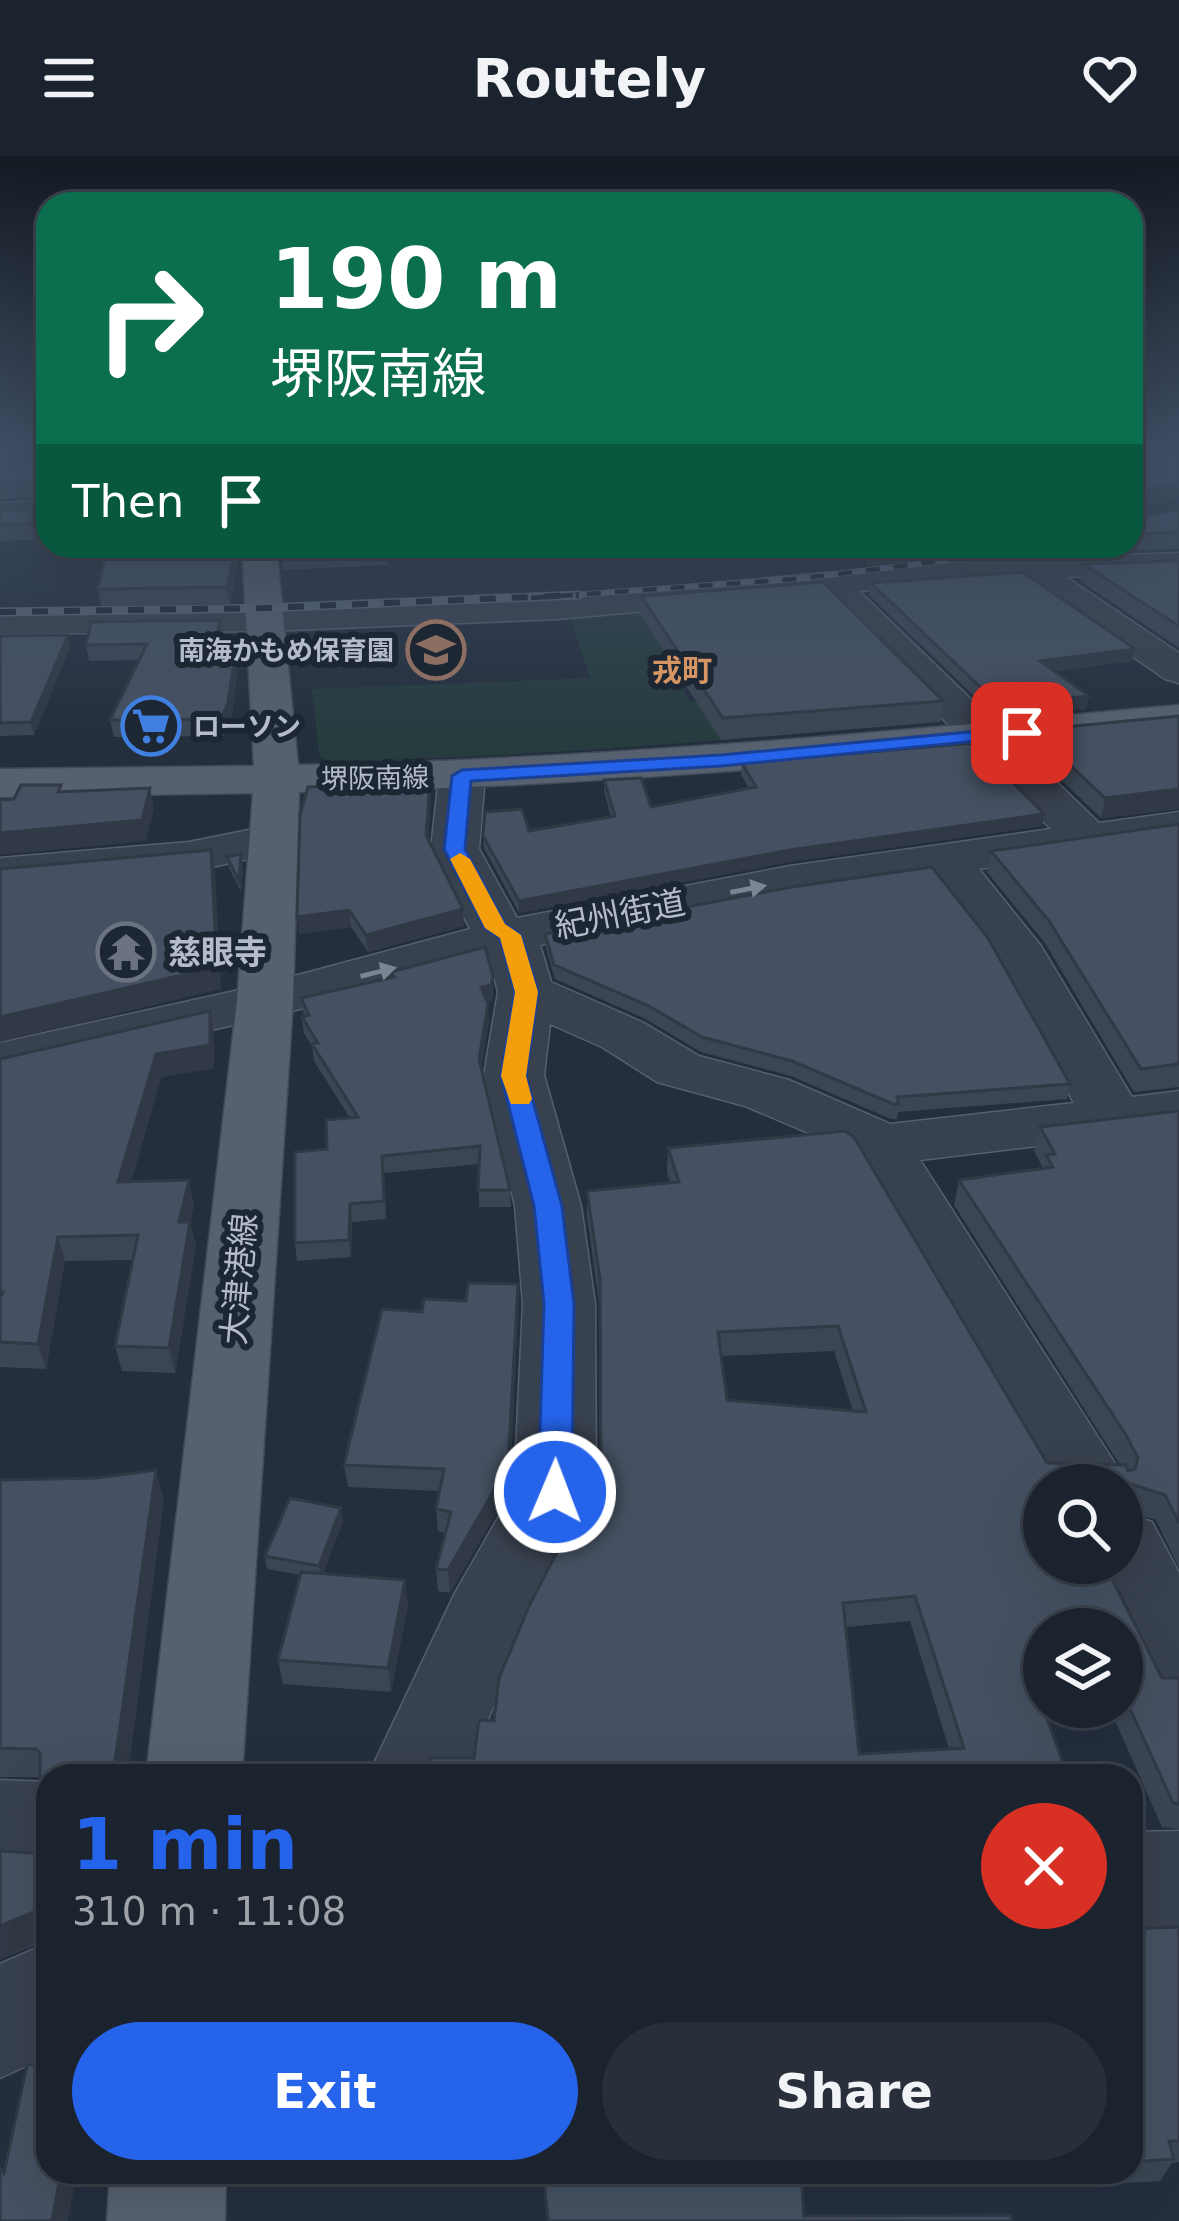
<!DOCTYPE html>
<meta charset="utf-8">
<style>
body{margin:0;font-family:"DejaVu Sans","Noto Sans JP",sans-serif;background:#282f3a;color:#f1f3f6;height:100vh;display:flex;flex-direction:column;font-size:45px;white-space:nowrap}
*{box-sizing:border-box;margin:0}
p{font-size:39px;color:#a0a4aa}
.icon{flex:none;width:66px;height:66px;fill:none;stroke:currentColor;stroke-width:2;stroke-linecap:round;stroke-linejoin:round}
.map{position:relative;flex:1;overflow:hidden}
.sheet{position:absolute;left:36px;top:1608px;width:1107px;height:420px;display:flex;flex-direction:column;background:#1b232e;border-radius:36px;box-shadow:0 12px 48px #0002,0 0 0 3px #39404a}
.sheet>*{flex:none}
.banner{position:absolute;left:36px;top:36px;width:1107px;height:366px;border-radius:36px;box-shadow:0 12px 48px #0002,0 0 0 3px #39404a;background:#0b6e4f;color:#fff;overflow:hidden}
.controls{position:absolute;left:1023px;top:1308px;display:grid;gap:24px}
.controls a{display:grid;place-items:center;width:120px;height:120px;border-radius:50%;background:#1b232e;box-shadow:0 12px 48px #0002,0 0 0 3px #39404a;font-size:60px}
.pin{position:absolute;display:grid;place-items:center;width:102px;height:102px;color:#fff;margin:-51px;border-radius:24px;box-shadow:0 6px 18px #0006}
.me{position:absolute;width:132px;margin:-66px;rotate:1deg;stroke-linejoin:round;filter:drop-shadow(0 0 9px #0008)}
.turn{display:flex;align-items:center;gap:42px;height:252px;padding:0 36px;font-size:54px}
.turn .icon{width:156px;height:156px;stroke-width:2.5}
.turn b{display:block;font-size:84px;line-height:102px}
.then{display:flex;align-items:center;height:114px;padding:0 36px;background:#0003;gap:24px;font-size:45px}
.round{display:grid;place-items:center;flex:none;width:126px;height:126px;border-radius:63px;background:#282f3a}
.summary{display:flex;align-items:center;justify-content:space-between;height:204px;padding:0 36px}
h1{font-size:72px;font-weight:600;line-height:90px;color:#2563eb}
.button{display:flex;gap:24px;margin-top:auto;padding:24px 36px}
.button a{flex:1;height:138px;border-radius:72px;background:#2563eb;color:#fff;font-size:48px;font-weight:600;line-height:138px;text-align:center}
.button a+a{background:#282f3a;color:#f1f3f6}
header{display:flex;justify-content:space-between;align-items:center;height:156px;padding:0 36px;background:#1b232e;font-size:54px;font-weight:600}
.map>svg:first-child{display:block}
</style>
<header><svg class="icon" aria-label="menu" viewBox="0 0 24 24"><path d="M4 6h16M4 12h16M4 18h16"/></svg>Routely<svg class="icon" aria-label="heart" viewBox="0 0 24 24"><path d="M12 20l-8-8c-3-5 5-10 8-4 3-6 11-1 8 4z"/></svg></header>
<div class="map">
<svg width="1179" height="2065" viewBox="0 0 1179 2065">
<rect width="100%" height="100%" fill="#242f3e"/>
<!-- green -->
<path fill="#263c3f" d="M640,450L690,546L810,541L845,573C672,590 500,601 326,606L319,599L312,533L590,522L568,455Z"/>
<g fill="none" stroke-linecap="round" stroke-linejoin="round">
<defs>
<path id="minor" d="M48,345V365L0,367V347Z
M1179,397V417L1066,421L1179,497V527L1165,523L1022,423L859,435L1099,667L1179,656V684L979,713L1041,790L1132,941L1179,935V973L920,1004L1114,1306L1125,1329L1122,1336V1329L1044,1330L854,1002L832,987L745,950L657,926L602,891L550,868L544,919L581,1050L595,1148L596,1336L527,1471L464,1620H368L455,1437L514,1334L523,1148L515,1050L484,919L498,836L489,801L285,857L0,923V887L257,830L470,773L431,693L439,620L446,610L462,606L478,610L485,620L479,693L517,762L790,710L1051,673L821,439L558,463L266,475L0,478V456L266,453L558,441L973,404ZM932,720L989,794L1074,947L890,968L789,924L699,900L644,867L551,826L540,789L790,740Z
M273,669L290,674L297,684L290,694L189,716L0,732V702L189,686Z
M1122,1356L1152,1366L1179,1417V1543L1147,1532L1088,1407H1122Z
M0,1624L48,1626V1720L0,1718Z
M1179,1675V1773L1131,1776V1676Z
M48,1787V1900L0,1922V1808Z"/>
<path id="major" d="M242,390H276L298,609C593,604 886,576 1179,549V575C886,602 594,632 299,636L293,845L242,1620H146L237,845L253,637L0,641V613L254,610Z
M110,2016H226L225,2065H107Z"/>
</defs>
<!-- minor casing -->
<use href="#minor" stroke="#565f6c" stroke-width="3"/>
<!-- major casing -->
<use href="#major" stroke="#414a57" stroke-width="3"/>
<!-- minor -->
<use href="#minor" fill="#38414e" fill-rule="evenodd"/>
<!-- major -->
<use href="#major" fill="#56606e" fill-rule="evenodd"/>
<defs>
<path id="rail-far1" d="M531,442L797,423L1062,390"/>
<path id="rail" d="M0,456L266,452L579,439"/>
</defs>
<!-- rail-far1 casing -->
<use href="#rail-far1" stroke="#5a6575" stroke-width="6"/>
<!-- rail casing -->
<use href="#rail" stroke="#5a6575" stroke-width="9"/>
<!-- rail-far1 -->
<use href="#rail-far1" stroke="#1d2633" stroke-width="4.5" stroke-dasharray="14" stroke-linecap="butt"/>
<!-- rail -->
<use href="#rail" stroke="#1d2633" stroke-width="6" stroke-dasharray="16" stroke-linecap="butt"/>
</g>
<!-- wall -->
<path fill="#3b4654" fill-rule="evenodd" d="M0,289H48V341L0,343Z
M1179,296V343L1131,351L1132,362L1179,354V393L973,400L867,409L866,390H1131V298Z
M0,354H35L38,370L33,384L0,385Z
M241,390L230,449L101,450L98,433Z
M280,390H468L389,392L388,409L283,414Z
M489,390H624V391L552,392V401L492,402Z
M1179,405V492L1080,425L1083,408Z
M871,427L1135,493L1132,505L1055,515L1086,553L996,561L869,439Z
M641,440L943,545L940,566L721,584L641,460Z
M0,480L70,491L34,579L0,580Z
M222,480L221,486L234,502L237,521L231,564L224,580L114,581L110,564L139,504L89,505L86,489Z
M1179,560V653L1101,662L1029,593L1033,574Z
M742,607L1044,658L1042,670L789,706L519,757L484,692L483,680L611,661L604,635V624L651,651L749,632L741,619Z
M431,642L428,683L464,770L368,796L351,771L299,778L297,761Z
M1179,668V931L1134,936L1045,787L987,716L991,695Z
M227,701L243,709L241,736L229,712Z
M545,778L1070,928L1067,943L898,956L897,963H891L791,920L701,896L646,863L555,823L546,792Z
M391,816L493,820V836L492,845L487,846L489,864L481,912L510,1034L511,1051H479V1008L384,1017L386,1063L352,1066L351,1101L297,1105L295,1087L327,993L350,962L314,905L312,890L304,877L302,861L304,860L301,842L391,822Z
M214,878V912L161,921L131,1026L194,1049L190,1066L196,1090L175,1217L122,1215L115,1190L133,1104L65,1105L46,1213L0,1211V903Z
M1179,955V1412L1156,1364L1127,1355L1126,1378L1122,1390V1329H1044L1162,1522H1179V1673L1162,1671L1109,1551H1122V1473H1044V1551H1081L1045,1557L1068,1620L474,1602L494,1565L600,1312L599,1147L587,1059V1035L670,1027L667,1016L668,992L1047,1307L1120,1309L954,1049L959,1024L1043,1012L1034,995L1040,971ZM834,1195L853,1255L727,1244L722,1200ZM910,1465L949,1593L859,1598L846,1471Z
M518,1150L510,1333L450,1437L438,1435L436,1413L445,1377L438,1375L436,1353L439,1335L348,1331L344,1309L422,1156Z
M0,1324L164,1344L48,1620V1784L0,1803V1695L35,1697L40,1692V1621H0Z
M343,1365L323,1418L408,1449L391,1536L283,1528L278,1504L300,1419L267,1413L265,1400Z
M1179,1771V2006L1172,2007L1160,2025L1077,2030L1073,2016H1131V1773Z"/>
<!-- shaded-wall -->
<path fill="#303945" d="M1179,328V343L1131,352V336Z
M35,354L38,370L33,384L30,368Z
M236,390H241L230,449L227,431Z
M893,390H974L973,400L867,409L869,392Z
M220,464L222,480L217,502L215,487Z
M68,479L70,491L34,579L31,566Z
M232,486L234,502L229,522L227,506Z
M1135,493L1132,505L1037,518L1040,505Z
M234,505L237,521L231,564L224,580L221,563Z
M1089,540L1086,553L996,561L998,548Z
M430,626L431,642L427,695L426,679Z
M150,632L154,653L146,685L0,699V677Z
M1179,633V653L1101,662L1105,642Z
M1044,658L1042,670L789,706L519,757V745L790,694Z
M211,694L215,715L221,833L0,886V861Z
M241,698L243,709L241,736L239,725Z
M463,753L464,770L368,796L366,779Z
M349,754L351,771L299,778L297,761Z
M493,820L492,845L482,848L481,831Z
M488,848L489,864L480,920L479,903Z
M210,855L214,878V912L161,921L124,1050L118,1026L156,898Z
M189,1024L194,1049L190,1066L196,1090L175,1217L169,1192L179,1066Z
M350,1048L352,1066L351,1101L349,1084Z
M58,1081L65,1105L46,1213L38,1188Z
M518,1128V1150L510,1333L450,1437L448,1414Z
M156,1314L164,1344L128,1620H113Z
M341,1352L343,1365L321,1422L319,1410Z
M405,1424L408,1449L391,1536L388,1512Z
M48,1754V1777L39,1758Z
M33,1756L46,1783L0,1803V1770Z
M61,2016H77L68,2065H52Z"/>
<!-- building -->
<path fill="#455162" stroke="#303945" stroke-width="3" fill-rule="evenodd" d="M0,289H48V320L46,326L0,327Z
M1131,296V298L1179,296V328L1131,336Z
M1131,341L1132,362L1179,354V376L1131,378Z
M0,354H35L30,368L0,369Z
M107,390H236L227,431L98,433Z
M280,390H387V392L281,398Z
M1179,405V470L1083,408Z
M1023,416L1135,493L1040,505L1089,540L998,548L871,427Z
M823,426L943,545L723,562L641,440Z
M220,464L215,487L232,486L227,506L234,505L228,547L221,563L110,564L147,488L86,489L91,466Z
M68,479L31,566L0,567V480Z
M1179,560V633L1105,642L1033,574Z
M974,587L1044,658L790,694L519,745L483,680L485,656L522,653L529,675L615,660L604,624L641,622L651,651L756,631L742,607Z
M430,626L426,679L463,753L366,779L349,754L297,761L300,659L308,631Z
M21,629H61L58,636L150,632L142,664L0,677V644L14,643Z
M1179,668V908L1141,913L1049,765L991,695Z
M211,694L217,811L0,861V713Z
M241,698L239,725L227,701Z
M932,711L988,782L1070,928L897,941L899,948H893L792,905L702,881L647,849L554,809L545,778L792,731Z
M485,791L493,820L491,829L481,831L488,848L479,903L510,1034H478L480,990L382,1000L384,1045L350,1048L349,1084L295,1087V996L327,993L326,964L358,961L312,888L318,887L302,861L309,859L301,842L394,821L391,816Z
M210,855V889L156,898L118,1026L189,1024L179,1066H190L169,1192L115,1190L138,1079L58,1081L38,1188L0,1186V1142L3,1136H0V903Z
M1179,955V1367L1165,1339L1128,1327L1126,1378H1122V1329H1044V1407H1104L1162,1522H1179V1648L1173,1647L1122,1535V1473H1044V1534L1037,1535L1068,1620H430L431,1602H474L478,1570L480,1564L494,1565L499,1522L530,1448L601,1311L600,1123L587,1035L679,1026L668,992L845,975L854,981L1047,1307L1126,1309L1128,1315L1135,1313L1138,1302L1126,1279L959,1024L1053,1011L1046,999L1055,998L1040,971ZM838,1170L866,1256L727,1244L718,1176ZM915,1440L964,1592L859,1598L843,1447Z
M468,1127L518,1128L508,1310L448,1414L436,1413L451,1356L436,1353L444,1313L344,1309L382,1153L422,1156L424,1143L466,1145Z
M156,1314L113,1620H48V1754L39,1758L33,1756L0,1770V1695L35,1697L40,1692V1597L36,1593L0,1592V1324L97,1322Z
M290,1342L341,1352L319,1410L265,1400Z
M301,1416L405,1424L388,1512L278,1504Z
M1179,1771V1985H1169L1174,2003L1131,2006V1773Z
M48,1908V2016H61L52,2065H0V2012L4,2017L27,1909Z
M543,2016H801L804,2060L1011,2059L1012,2065H548Z"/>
<!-- one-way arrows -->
<defs><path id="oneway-solid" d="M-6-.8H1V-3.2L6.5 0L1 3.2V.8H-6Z" transform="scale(3)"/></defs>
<g fill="#7c8592">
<use href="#oneway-solid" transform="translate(748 733) rotate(-11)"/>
<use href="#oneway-solid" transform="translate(378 816) rotate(-14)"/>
</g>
<!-- sky -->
<linearGradient id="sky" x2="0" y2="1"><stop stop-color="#141a22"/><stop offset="0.5" stop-color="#3f4d63"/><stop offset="1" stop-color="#3f4d63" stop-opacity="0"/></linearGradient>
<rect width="1179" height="578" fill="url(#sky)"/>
<!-- route -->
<path fill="#2563eb" stroke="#184099" stroke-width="3" d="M1022,571L1031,577L1029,580L721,610L471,625L465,693L505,768L521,779L538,836L526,920L562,1050L574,1148L572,1336L567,1345L555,1349L543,1345L538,1336L544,1148L534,1050L501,920L515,836L500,782L485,772L444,693L452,620L462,614L721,599Z"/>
<!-- slow -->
<path fill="#f59e0b" d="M460,697L470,703L505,768L521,779L538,836L526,920L532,943L529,948H511L501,920L515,836L500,782L485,772L450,703Z"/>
<!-- icons -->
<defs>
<symbol id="school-ring" viewBox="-11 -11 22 22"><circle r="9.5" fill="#1d2633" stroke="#8d6e63" stroke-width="1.5"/><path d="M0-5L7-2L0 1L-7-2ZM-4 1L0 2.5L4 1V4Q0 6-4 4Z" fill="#8d6e63"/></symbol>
<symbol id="supermarket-ring" viewBox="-11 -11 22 22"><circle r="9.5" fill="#1d2633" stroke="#3f7fe0" stroke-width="1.5"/><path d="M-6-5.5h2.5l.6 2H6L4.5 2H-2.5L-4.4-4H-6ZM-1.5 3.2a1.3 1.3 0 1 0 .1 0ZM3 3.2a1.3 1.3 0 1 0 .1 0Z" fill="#3f7fe0"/></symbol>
<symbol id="temple-ring" viewBox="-11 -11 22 22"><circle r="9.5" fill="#1d2633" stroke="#6b7280" stroke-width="1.5"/><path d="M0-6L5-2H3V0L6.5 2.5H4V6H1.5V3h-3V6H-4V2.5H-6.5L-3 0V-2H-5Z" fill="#6b7280"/></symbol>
</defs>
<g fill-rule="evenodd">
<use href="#school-ring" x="403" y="461" width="66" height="66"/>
<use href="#supermarket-ring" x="118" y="537" width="66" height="66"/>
<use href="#temple-ring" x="93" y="763" width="66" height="66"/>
</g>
<g text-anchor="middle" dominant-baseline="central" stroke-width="12" stroke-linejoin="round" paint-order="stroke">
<!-- far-poi labels -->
<g font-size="27" font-weight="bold" fill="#b4bcc9" stroke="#1d2633" text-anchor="end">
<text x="394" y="494">南海かもめ保育園</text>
<text x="193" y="570" text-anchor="start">ローソン</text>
</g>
<!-- far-street labels -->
<g font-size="27" fill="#b4bcc9" stroke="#1d2633">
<text transform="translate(375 622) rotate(-1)">堺阪南線</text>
</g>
<!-- far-neighbourhood labels -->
<g font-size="30" font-weight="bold" fill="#d59563" stroke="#1d2633">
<text x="682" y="514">戎町</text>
</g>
<!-- street labels -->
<g font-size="33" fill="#b4bcc9" stroke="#1d2633">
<text transform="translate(620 758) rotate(-11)">紀州街道</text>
<text transform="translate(239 1123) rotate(-85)">大津港線</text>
</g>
<!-- poi labels -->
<g font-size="33" font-weight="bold" fill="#b4bcc9" stroke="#1d2633" text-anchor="start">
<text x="168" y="796">慈眼寺</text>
</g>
</g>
</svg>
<div class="controls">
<a><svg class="icon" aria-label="search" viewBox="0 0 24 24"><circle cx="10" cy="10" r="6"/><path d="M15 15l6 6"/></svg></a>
<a><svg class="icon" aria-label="layers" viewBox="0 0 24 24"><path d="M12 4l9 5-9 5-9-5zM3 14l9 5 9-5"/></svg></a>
</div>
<div class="pin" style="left:1022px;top:577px;background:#d93025"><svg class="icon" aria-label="arrive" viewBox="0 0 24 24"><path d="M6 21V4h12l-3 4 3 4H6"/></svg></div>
<svg class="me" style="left:555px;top:1336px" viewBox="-20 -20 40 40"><circle r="17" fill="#2563eb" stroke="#fff" stroke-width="3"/><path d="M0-11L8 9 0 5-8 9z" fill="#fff"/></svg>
<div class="banner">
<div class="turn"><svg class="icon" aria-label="right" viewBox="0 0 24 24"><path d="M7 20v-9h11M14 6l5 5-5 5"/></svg><div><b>190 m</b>堺阪南線</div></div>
<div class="then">Then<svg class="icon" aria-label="arrive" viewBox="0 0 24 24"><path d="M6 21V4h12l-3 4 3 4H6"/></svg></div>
</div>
<section class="sheet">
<div class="summary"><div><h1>1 min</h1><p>310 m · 11:08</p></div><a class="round" style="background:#d93025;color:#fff"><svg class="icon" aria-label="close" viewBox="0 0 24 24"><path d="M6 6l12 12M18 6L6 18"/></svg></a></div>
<div class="button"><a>Exit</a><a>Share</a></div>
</section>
</div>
